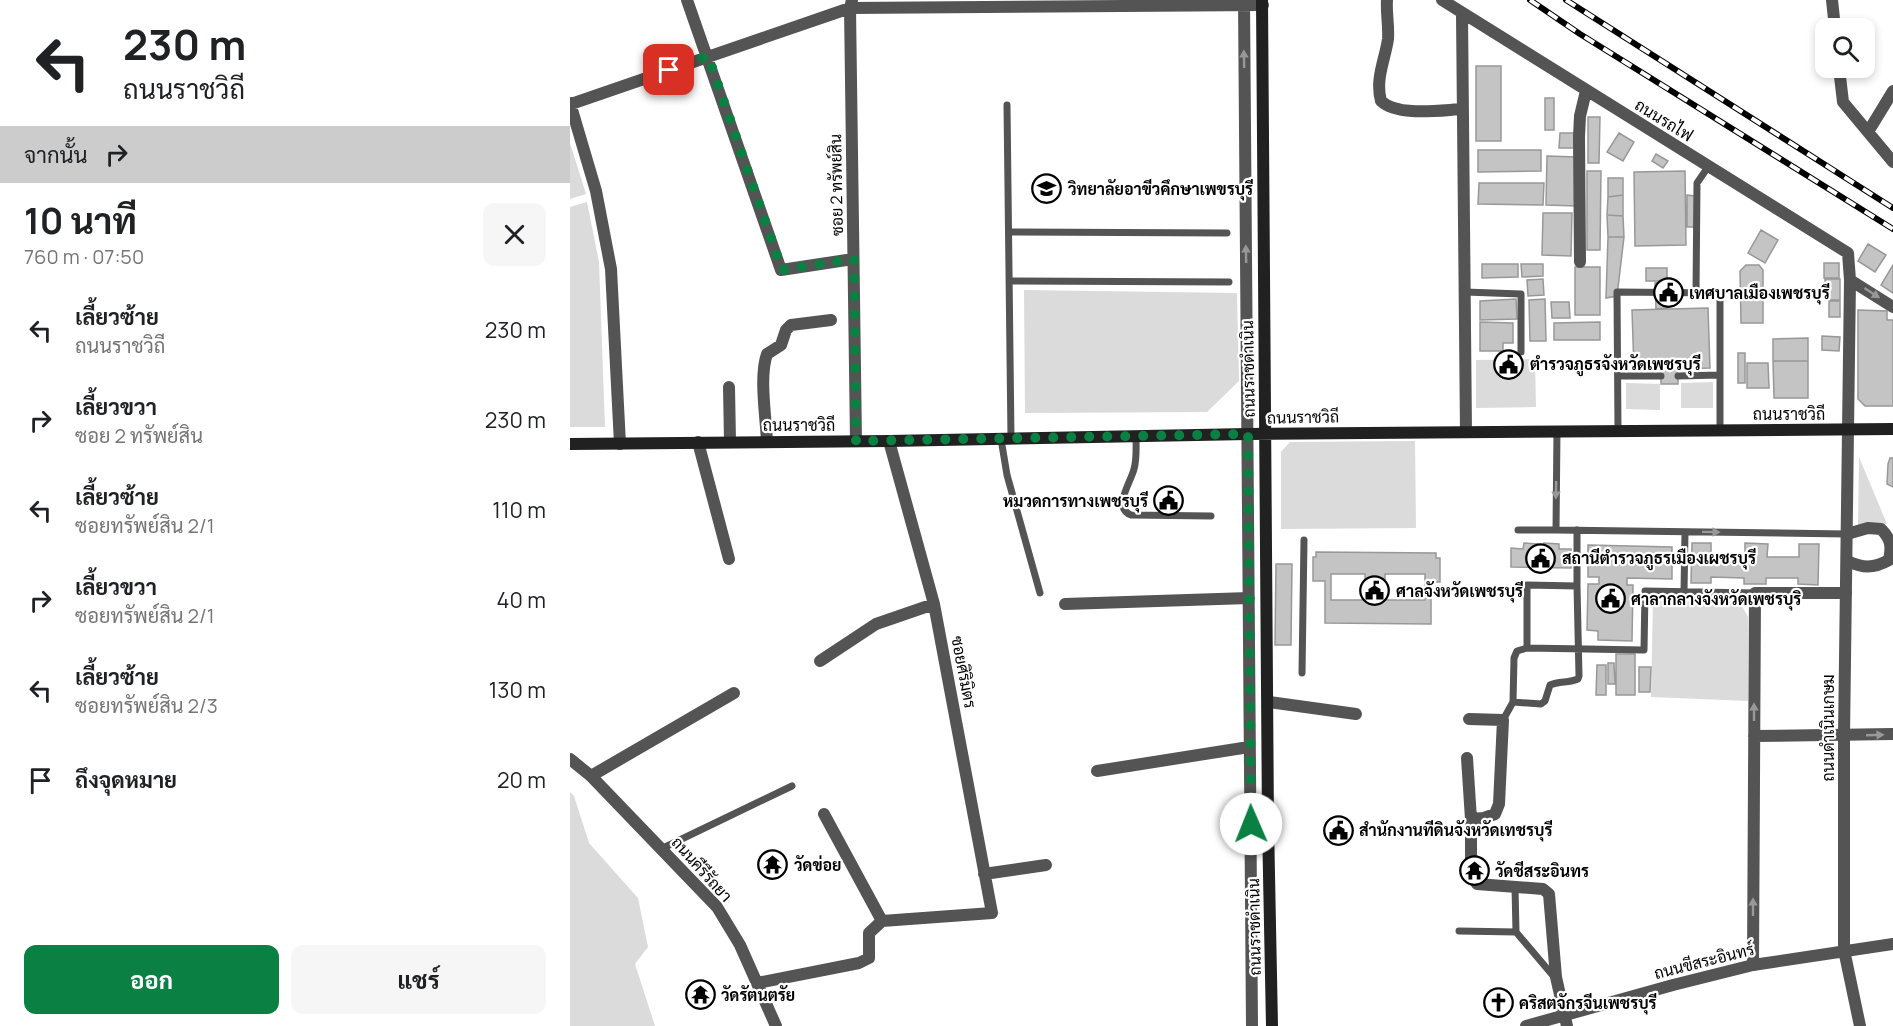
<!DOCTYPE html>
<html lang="th">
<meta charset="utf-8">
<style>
body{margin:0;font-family:Manrope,Sarabun,sans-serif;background:#f6f6f6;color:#202124;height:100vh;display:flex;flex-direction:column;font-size:22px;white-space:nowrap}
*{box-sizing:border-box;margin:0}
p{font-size:20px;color:#757577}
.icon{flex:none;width:33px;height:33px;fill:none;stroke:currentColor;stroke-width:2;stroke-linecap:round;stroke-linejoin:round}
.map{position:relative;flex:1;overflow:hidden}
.panel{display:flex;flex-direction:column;background:#fff;width:570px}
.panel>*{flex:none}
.banner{background:#fff;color:#202124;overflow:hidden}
.buttons{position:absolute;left:1245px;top:18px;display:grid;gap:12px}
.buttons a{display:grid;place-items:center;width:60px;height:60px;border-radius:12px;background:#fff;box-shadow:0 3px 9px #0003;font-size:30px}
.pin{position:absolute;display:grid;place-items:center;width:51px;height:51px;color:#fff;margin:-26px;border-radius:12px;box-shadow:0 3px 9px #0006}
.me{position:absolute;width:66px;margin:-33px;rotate:359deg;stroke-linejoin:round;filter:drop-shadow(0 0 4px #0008)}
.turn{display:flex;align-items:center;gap:21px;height:126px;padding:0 24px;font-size:27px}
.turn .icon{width:78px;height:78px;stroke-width:2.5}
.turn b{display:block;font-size:42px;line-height:51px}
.then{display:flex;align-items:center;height:57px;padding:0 24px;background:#0003;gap:12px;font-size:22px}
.round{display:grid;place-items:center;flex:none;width:63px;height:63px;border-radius:12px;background:#f6f6f6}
.summary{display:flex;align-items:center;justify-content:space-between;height:102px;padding:0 24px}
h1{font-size:36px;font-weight:700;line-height:45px}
.button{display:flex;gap:12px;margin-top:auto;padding:12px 24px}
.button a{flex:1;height:69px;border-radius:12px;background:#0b8043;color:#fff;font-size:24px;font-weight:700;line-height:69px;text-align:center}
.button a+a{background:#f6f6f6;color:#202124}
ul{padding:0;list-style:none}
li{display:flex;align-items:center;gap:18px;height:90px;padding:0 24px}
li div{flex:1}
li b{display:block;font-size:22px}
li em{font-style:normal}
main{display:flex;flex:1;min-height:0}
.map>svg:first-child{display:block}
</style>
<main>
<section class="panel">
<div class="banner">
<div class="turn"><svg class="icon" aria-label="left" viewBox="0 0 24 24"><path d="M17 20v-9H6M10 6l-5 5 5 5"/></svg><div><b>230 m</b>ถนนราชวิถี</div></div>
<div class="then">จากนั้น<svg class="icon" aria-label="right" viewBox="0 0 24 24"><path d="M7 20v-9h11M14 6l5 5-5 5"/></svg></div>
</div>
<div class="summary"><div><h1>10 นาที</h1><p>760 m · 07:50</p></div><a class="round"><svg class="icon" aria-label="close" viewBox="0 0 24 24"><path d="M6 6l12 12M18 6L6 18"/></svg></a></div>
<ul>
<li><svg class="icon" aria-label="left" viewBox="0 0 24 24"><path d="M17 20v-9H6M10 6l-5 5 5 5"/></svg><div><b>เลี้ยวซ้าย</b><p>ถนนราชวิถี</p></div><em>230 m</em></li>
<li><svg class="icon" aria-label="right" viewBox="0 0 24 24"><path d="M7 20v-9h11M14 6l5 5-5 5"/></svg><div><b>เลี้ยวขวา</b><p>ซอย 2 ทรัพย์สิน</p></div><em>230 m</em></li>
<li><svg class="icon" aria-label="left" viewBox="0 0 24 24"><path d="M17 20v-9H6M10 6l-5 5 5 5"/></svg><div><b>เลี้ยวซ้าย</b><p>ซอยทรัพย์สิน 2/1</p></div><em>110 m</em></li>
<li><svg class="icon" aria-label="right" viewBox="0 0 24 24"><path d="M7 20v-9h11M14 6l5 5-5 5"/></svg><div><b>เลี้ยวขวา</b><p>ซอยทรัพย์สิน 2/1</p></div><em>40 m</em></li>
<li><svg class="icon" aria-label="left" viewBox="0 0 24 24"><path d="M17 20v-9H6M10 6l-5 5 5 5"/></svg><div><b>เลี้ยวซ้าย</b><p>ซอยทรัพย์สิน 2/3</p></div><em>130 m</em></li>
<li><svg class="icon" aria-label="arrive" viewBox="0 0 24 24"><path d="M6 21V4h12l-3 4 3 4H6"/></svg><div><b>ถึงจุดหมาย</b></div><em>20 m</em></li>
</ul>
<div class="button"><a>ออก</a><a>แชร์</a></div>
</section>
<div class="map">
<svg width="1323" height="1026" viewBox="0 0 1323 1026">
<rect width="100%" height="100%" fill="#fff"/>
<!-- green -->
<path fill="#dbdbdb" d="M0,143L16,194L0,199Z
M17,202L29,262L35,427H0V207Z
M454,290L667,293L669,381L637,412L455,413Z
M965,359L966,407L906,408V360Z
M1143,382V408H1111V383Z
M1056,383L1090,384V410L1056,409Z
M845,441L846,528L711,529V452L720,442Z
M1289,457L1317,524L1288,526Z
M1083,600L1171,604L1178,617V701L1081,697Z
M0,792L4,796L19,843L68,898L78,947L65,964L85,1026H0Z"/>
<!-- building -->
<path fill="#c4c4c4" stroke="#989898" stroke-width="1.5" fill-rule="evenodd" d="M906,66H931V141H906Z
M975,98H984V130H975Z
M1018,117H1030L1029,163H1018Z
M990,133H1005V148H989Z
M1049,133L1064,142L1053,161L1037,152Z
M908,150H971V171L908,172Z
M1086,154L1098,161L1093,168L1082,161Z
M977,156L1007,157L1006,206L976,205Z
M1017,171H1031L1030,250H1017Z
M1115,171L1116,245L1065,246L1064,172Z
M1038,178H1053V195L1038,197Z
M909,183H974L973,205L908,204Z
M1053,195V216L1037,215L1038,197Z
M1117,195L1125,196L1124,227H1117Z
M973,213H1002L1001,256L972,255Z
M1037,215L1053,216L1054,237H1038Z
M1191,230L1208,240L1195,263L1178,253Z
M1038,237H1054L1047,296L1036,298Z
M1298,244L1316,255L1305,272L1288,261Z
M1254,263H1269V278H1254Z
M912,264H948V277L912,278Z
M951,264H973V276L952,277Z
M1176,265H1189L1193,270V323H1171L1170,271Z
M1323,265V293L1311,285Z
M1005,267H1030V315H1005Z
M1076,268H1097V281H1076Z
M973,279L974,295L958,296L957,280Z
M1255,279H1270V300H1255Z
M1097,282V308L1086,309L1085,283Z
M946,299L947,319L910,320V301Z
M975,299L976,341H960L959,300Z
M1259,301H1270V317H1259Z
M981,302H999L1000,318H982Z
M1138,308L1140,368L1064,370L1062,310Z
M1288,310L1317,311V320H1323V406H1295L1288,399Z
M910,322L943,323V343H933V351H910Z
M1030,322V340H984V323Z
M1252,336L1270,337L1269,351L1252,350Z
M1238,338V361H1203V339Z
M1168,353H1175V383H1168Z
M1203,361H1238V398H1204Z
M1177,363H1198L1199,388H1177Z
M1091,369H1108V384H1091Z
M1320,458H1323V487L1317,484L1318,464Z
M954,543L967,544V549H974V543L989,544V549H1001V568L941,567V548L953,549Z
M1122,543H1141V556H1175V543L1198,544L1197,557H1229V544H1249L1248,585L1228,584V578H1196V584H1174V578L1141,577V583H1121Z
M1018,545L1102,547V579L1057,578V585H1063L1062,641L1028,640V631L1017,630L1018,584H1029V577H1018Z
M746,552L866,553V558H870V582H861V624L755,623V581H743V557H746ZM761,574H795V600H761ZM815,574H855V600H815Z
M706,564H722L721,645H705Z
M1046,654H1065V695H1046Z
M1038,663H1044L1045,684H1038Z
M1027,665H1036V695H1026Z
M1069,667H1081L1080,692H1069Z"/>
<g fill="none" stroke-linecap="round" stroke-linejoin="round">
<!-- service -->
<path stroke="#545454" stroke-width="7" d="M437,105L441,438
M439,232L657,233
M440,281L659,282
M895,292L951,294V352
M1126,293L1127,183L1138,167
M1048,376H1091
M1108,376L1150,375
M987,431L986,530L1277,534
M1048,431L1047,292L1150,293V430
M566,436C566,447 567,459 564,469C561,482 542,508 561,515L641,516
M431,439L437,475L470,593
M948,530H986
M1007,586V530
M1114,592L1115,532
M732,673L734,540
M943,702L971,704L975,701L980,685C989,681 999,683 1008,679L1009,676L1007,586L957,585V648L1074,650L1075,591L1185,593
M933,720L943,702L944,658L947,651L957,648
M91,849L222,786
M889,931L946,932L945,887
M946,932L985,978"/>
<!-- minor -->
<path stroke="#545454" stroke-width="12" d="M117,0L211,270L283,259
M282,0L280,8L286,441
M674,0L682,1026
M817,0C816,13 819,25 818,39C815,60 805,79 811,101C828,117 871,110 893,109
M872,0L1278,253L1280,280L1278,430
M1262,0L1265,28
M892,14L896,432
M1269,68L1273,102L1323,162
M0,103L26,191L41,269L50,444
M1,104L280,8L693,5
M1298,132L1323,91
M1010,262L1009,137L1010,116L1016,91
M1280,280L1323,307
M159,387L160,442
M128,442L159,559
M197,442C196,417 189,376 197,354L211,345L216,330L221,325L261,320
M1277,561C1293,568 1303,569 1319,560C1322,546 1321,539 1311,529L1298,528L1277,534
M495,604L679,598
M250,661L306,624L364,604
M699,702L786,714
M899,719L933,720L929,804L925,814L914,818L901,819V876L907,884L973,889L979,894L986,977L997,1026
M1184,736L1323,734
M897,758L901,819
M527,771L679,747
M21,776L164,693
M254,814L312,921
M414,874L476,865
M1183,965L1185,593H1276
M187,983L289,963L299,958V933L312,921L422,913L364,604L319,441"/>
<!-- tertiary -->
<path stroke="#545454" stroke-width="12" d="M1278,430L1274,736V950L1290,1026
M0,759L21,776L147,907L170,945L206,1026
M956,1026L1103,985L1183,965L1323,944"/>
<!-- secondary -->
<path stroke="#212121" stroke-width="12" d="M692,0L698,824L702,1026
M0,444L319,441L678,434L1323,429"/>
<defs>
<path id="rail" d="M960,0L1010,34L1323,229
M996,0L1323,208"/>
</defs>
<!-- rail casing -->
<use href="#rail" stroke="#000" stroke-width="6"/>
<!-- rail -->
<use href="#rail" stroke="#fff" stroke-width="4" stroke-dasharray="11" stroke-linecap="butt"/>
</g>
<!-- one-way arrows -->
<defs><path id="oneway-solid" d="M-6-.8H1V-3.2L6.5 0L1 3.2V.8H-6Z" transform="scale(1.5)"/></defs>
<g fill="#989898">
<use href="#oneway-solid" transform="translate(674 59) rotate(-91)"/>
<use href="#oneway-solid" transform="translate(676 254) rotate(-91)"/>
<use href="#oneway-solid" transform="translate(1302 293) rotate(33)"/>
<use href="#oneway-solid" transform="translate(986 490) rotate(91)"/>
<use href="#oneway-solid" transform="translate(1141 532) rotate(1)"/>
<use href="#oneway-solid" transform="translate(1184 712) rotate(-90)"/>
<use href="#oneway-solid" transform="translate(1305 735) rotate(-2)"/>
<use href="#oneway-solid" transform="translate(1183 907) rotate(-90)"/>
</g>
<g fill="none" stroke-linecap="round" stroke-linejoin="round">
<!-- route -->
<path stroke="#0b8043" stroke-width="10" stroke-dasharray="0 18" d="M99,70L138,56L212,270L284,259L286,441L678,434L681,824"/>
</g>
<!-- icons -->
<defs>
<symbol id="university-ring" viewBox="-11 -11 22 22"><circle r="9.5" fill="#fff" stroke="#000" stroke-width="1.5"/><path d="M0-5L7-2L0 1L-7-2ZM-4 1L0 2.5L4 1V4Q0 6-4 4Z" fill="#000"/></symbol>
<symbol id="civic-ring" viewBox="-11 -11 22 22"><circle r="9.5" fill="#fff" stroke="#000" stroke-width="1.5"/><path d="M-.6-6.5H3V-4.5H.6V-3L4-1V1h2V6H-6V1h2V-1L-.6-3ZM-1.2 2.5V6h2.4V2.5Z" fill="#000"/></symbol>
<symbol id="temple-ring" viewBox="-11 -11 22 22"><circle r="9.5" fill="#fff" stroke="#000" stroke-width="1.5"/><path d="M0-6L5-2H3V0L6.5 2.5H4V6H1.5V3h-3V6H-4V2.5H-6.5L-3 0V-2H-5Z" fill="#000"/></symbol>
<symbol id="church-ring" viewBox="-11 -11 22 22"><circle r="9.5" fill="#fff" stroke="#000" stroke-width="1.5"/><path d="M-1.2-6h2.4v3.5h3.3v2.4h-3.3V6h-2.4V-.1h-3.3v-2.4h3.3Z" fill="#000"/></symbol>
</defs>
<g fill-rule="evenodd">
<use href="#university-ring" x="460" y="172" width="33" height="33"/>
<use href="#civic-ring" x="1082" y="276" width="33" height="33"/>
<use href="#civic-ring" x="922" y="348" width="33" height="33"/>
<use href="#civic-ring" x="582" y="484" width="33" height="33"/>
<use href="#civic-ring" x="954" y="542" width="33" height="33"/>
<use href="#civic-ring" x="788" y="574" width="33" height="33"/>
<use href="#civic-ring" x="1024" y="582" width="33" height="33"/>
<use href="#civic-ring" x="752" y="814" width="33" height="33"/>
<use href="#temple-ring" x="186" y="848" width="33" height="33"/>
<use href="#temple-ring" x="888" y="854" width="33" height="33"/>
<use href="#temple-ring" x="114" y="978" width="33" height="33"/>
<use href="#church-ring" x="912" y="986" width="33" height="33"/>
</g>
<g text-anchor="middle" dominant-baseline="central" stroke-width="4.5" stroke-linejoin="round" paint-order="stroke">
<!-- street labels -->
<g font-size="16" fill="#000" stroke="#fff">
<text transform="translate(1094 120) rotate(32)">ถนนรถไฟ</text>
<text transform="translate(266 185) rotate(-91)">ซอย 2 ทรัพย์สิน</text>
<text transform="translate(678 369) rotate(-91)">ถนนราชดำเนิน</text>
<text x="1219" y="414">ถนนราชวิถี</text>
<text transform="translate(733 417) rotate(-1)">ถนนราชวิถี</text>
<text x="229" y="425">ถนนราชวิถี</text>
<text transform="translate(394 672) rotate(79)">ซอยศิริมิตร</text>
<text transform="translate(1258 728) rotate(-90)">ถนนดำเนินเกษม</text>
<text transform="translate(132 869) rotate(48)">ถนนคีรีรัถยา</text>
<text transform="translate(684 927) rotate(-91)">ถนนราชดำเนิน</text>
<text transform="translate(1134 961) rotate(-14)">ถนนขีสระอินทร์</text>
</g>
<!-- poi labels -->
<g font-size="16" font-weight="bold" fill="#000" stroke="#fff" text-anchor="start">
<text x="498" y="189">วิทยาลัยอาขีวคึกษาเพขรบุรี</text>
<text x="1119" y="293">เทศบาลเมืองเพชรบุรี</text>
<text x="960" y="364">ตำรวจภูธรจังหวัดเพชรบุรี</text>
<text x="578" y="501" text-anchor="end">หมวดการทางเพชรบุรี</text>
<text x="992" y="558">สถานีตำรวจภูธรเมืองเผชรบุรี</text>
<text x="826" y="591">ศาลจังหวัดเพชรบุรี</text>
<text x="1061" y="599">ศาลากลางจังหวัดเพชรบุริ</text>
<text x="789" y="830">สำนักงานทีดินจังหวัดเทชรบุรี</text>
<text x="224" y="865">วัดข่อย</text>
<text x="925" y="871">วัดชีสระอินทร</text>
<text x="151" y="995">วัดรัตนตรัย</text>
<text x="949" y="1003">คริสตจักรจีนเพชรบุรี</text>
</g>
</g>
</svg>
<div class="buttons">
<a><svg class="icon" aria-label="search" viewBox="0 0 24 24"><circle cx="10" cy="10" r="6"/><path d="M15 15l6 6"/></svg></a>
</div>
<div class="pin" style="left:99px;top:70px;background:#d93025"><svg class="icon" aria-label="arrive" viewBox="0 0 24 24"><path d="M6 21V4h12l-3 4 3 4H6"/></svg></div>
<svg class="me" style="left:681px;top:824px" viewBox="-20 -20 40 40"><circle r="19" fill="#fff"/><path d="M0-13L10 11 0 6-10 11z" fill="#0b8043"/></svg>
</div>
</main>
